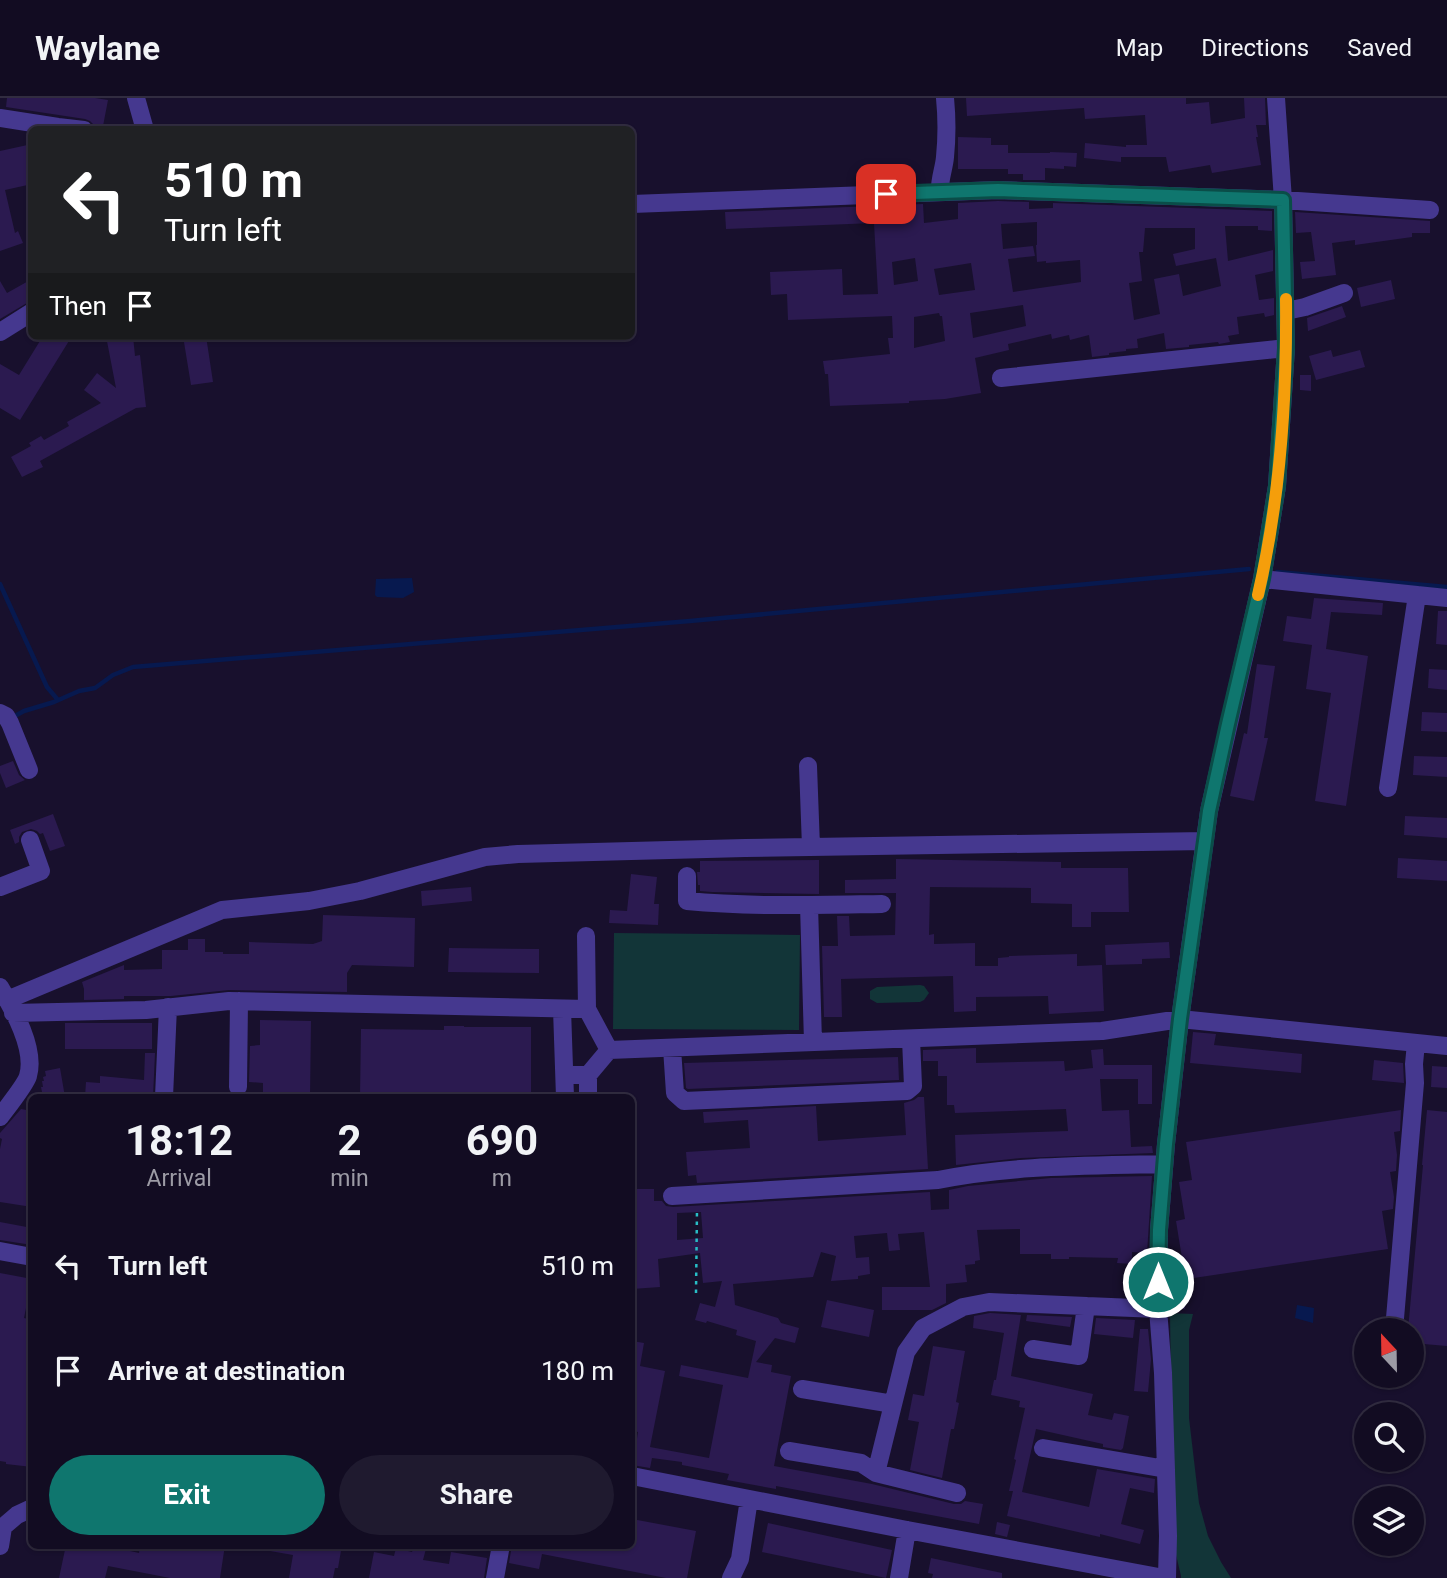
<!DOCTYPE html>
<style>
body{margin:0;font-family:Roboto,sans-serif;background:#1f1a2f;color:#f1f3f6;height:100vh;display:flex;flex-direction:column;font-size:26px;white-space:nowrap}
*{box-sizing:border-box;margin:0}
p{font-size:23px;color:#9c9ba5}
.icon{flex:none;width:38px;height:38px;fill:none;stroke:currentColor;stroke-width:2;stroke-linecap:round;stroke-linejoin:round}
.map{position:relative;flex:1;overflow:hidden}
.panel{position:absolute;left:28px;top:996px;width:607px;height:455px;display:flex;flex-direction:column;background:#120c22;border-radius:10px;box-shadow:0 2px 5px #0004,0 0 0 2px #312c40}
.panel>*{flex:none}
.guide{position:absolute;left:28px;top:28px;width:607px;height:214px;border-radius:10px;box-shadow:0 2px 5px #0004,0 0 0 2px #312c40;background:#202124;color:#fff;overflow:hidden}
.needle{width:46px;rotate:338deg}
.buttons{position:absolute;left:1354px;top:1220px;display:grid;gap:14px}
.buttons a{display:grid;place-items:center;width:70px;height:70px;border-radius:50%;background:#120c22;box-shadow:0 2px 5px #0004,0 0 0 2px #312c40;font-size:35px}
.pin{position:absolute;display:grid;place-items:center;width:60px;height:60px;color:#fff;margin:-30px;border-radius:14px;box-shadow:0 4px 10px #0006}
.me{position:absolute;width:77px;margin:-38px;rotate:0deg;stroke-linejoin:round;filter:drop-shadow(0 0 5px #0008)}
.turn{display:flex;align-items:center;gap:24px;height:147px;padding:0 21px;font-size:32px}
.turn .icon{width:91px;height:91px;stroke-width:2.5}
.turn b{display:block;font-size:49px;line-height:60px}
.then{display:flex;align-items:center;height:66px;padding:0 21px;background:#0003;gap:14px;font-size:26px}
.eta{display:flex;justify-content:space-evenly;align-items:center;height:119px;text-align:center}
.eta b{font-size:42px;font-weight:700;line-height:49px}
.primary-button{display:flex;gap:14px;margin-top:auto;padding:14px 21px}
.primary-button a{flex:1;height:80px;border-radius:42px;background:#0f766e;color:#fff;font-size:28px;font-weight:700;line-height:80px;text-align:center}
.primary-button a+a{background:#1f1a2f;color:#f1f3f6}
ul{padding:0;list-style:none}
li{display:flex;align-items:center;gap:21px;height:105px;padding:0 21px}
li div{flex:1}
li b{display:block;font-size:26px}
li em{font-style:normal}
header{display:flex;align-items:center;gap:42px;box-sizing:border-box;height:98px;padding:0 35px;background:#120c22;border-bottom:2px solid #312c40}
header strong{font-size:33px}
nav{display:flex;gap:38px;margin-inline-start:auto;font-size:24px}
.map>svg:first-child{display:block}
</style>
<header>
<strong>Waylane</strong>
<nav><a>Map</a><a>Directions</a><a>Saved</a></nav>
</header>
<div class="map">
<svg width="1447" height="1480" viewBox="0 0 1447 1480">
<rect width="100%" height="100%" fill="#18102d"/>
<!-- green -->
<path fill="#123538" d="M614,835L800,837L799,932L613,931Z
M920,887L924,888L929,895L924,902L920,904L877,905L870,901V893L877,889Z
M1170,1215L1193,1216L1189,1232V1320L1199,1405L1208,1438L1221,1464L1231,1480H1181V1478L1173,1444Z"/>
<!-- water -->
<path fill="#07194f" d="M412,480L414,494L403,500L377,499L375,497L376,481Z
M1297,1207L1314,1210L1313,1225L1295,1220Z"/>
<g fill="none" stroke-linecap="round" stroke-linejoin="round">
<!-- stream -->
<path stroke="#07194f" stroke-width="4.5" d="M1277,474L1447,489
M0,486L47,589L58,602
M13,619L24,613L54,604L79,593L95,590L113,577L133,569L690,523L1249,471"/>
</g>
<!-- building -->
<path fill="#2b1a50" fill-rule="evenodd" d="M7,0H95L108,2L103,28L94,27L90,23L85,21L6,9Z
M966,0H1186V6L1209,4L1211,26L1245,20L1244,0H1265L1266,27H1256L1258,39H1256L1261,67L1212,75L1210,67L1169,74L1166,59H1121V64L1084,60L1085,45L1126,49V47H1147L1145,17L1085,21L1084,10L967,18Z
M958,39L991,40V47H1008V55H1050V54L1077,55L1076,69L1064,68V71L1045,70V82H1023V76H1008V71H958Z
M32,46V86L5,92L15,135L18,133L23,145L0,153V53Z
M998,103L1029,104V111L1053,110V105L1272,113V133L1258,132V128H1225L1228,163L1273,152V173L1255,177L1259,202L1274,200V217L1265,219L1264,215L1237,219L1239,236L1228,238L1230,244L1219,246L1218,244L1189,247V249L1166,251L1164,235L1137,241L1138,250L1126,251V253L1109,255V257L1092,259L1089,237L1070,242L1069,237L1052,241L1051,236L1008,246L1009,252L975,260L981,295L945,301L909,303V305L830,308L828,276H825L823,263L890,256L888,240H893L892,218L788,222L787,196L771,197L770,174L842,171L843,197L878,196L874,125L726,131L725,114L923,106L924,125L958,121V105ZM1037,124V147H1036L1037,164L1046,163V165L1080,162L1081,184L1013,194L1008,161L1035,158L1033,148L1003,151L1001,126ZM1145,130H1195V151L1173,156L1176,168L1216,160L1221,188L1183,198L1179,176L1154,181L1160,216L1134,222L1129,185L1142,183L1139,154H1143ZM915,160L918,183L894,187L892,164ZM971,165L975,192L939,197L934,171ZM1023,207L1026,228L973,240L970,215ZM939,215L940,218H942L945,243L914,250V219Z
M1295,114L1430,123V135H1412V139L1355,147V142L1332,145L1336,177L1302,181L1300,164L1315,163L1311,134L1296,135Z
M32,181V202L0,221V183L7,195Z
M1391,182L1395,201L1361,209L1357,190Z
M1342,208L1346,219L1308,233L1307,220Z
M43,238H72L20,322L0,310V266L19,277Z
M106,238H133L135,258L140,257L146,309L136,310L40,363L43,369L22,379L11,359L31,348L29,345L41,338L44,342L69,328L67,324L101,305L84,292L97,275L116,290Z
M183,238H206L213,284L191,287Z
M1331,252L1333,259L1360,252L1365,269L1316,282L1309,258Z
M1300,277H1311V293L1300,292Z
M1314,500L1383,505L1382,517L1331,514L1326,551L1368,558L1346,708L1315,703L1331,595L1306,591L1312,547L1283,543L1287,518L1311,521Z
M1438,513H1447V547L1436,546Z
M1257,566L1275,568L1264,640H1268L1254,703L1230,698L1244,635L1247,636Z
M1429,571L1447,572V592L1428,590Z
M1422,614L1447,615V634L1421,633Z
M1414,658L1447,659V679L1413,677Z
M13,663L19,677L25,682L6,690L0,675V668Z
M53,716L65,748L50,753L43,735L40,736L37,733L31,731L22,734L19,739V744L15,746L10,732Z
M1405,718L1447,720V740L1404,737Z
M1398,760L1447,763V783L1397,780Z
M896,761L1061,764V770H1128L1129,814H1091V829H1072V806L1031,805V790L930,789L929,837L934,836V846L975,845V868H998V860L1009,859V858L1077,856V868L1102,867L1104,913L1049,916L1048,898L976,899V913L954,914L953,878L841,881L842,919H824L822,848H838L837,818H849L850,838L895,837L896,795H845V782L896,781Z
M819,762V796L712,794L700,793V787H698L697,774H700V763Z
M631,776L657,779L654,806H659L658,827L609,825L610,812L627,813Z
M471,789L472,803L422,808L421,793Z
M323,817L415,820L414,869L352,867L347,875V894L229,892L171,898H124V901L84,902V891L82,884L124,867V872L162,871V852H188V841H205V854H223V856H249V844L313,846L322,843Z
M1169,844L1170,860L1142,861V866L1106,867L1105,847Z
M449,850L539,851V875L448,874Z
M260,922L311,923L310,999H263V985L249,984L250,948L260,947Z
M65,925H152V951H65Z
M444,928H464V929H531V997H465V999H360L361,931L444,932Z
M1193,934L1216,936L1214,947L1302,956L1301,975L1190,965Z
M976,950V965L1064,963L1065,973L1093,970L1091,952L1103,951L1104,967H1152V1006H1138V981H1100L1102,1013L1129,1012L1131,1049L1152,1048L1153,1055L1021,1060L956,1067L955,1037L1068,1033L1066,1011L955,1015L954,1007H947V978H938V963H923V952Z
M145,955H155L153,999H85L86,984L100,985V978L144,982Z
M898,959L899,982L688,991L686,990L684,965Z
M1374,962L1403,965L1404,985L1372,982Z
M1432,968L1447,969V990L1431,989Z
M60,970L65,999H43L41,989H43L42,983H44L43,979L46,978L45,973Z
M918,999H924L928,1071L697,1085L696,1077L688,1078L686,1054L750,1050L748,1022L704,1025L703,1014L816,1008L818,1043L906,1037L904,1005L914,1002Z
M21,1011L32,1013V1109L0,1104V1051L2,1041L0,1040V1035Z
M1401,1012L1400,1033L1394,1034L1397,1057L1396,1073L1390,1074L1394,1099L1393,1111L1382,1113L1388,1151L1187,1181L1185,1211L1172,1210L1173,1198L1180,1199L1174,1161L1182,1160L1176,1123L1185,1121L1179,1084L1192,1082L1186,1044Z
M1427,1012L1447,1014V1248L1412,1245V1232H1408L1423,1067H1422Z
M1152,1078L1147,1155L1132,1154V1166L1117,1165L1118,1160L1069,1159V1161H1051V1156H1020V1131L977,1132L980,1162L975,1163V1166L965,1167L967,1184L946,1186V1205L932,1212H882V1189H930L924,1134L898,1136L900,1152L889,1153L887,1135L854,1138L856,1160L869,1159L870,1176L858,1178V1181L831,1183L836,1158L821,1154L813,1179L733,1186L735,1207L778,1220L781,1225L799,1230L795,1245L775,1240L756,1264L772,1267L771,1274L791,1278L774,1368L872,1386L954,1406H961L965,1403L983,1406L979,1426L776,1388V1391L727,1382L729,1376L682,1367V1364L652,1360L650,1370L632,1367V1359L634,1360L638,1334L632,1333V1243L644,1245L640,1268L665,1273L650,1349L709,1360L723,1287L679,1278L681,1267L748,1280L756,1243L736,1237L737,1232L707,1223L706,1225L695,1222L700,1205L715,1209L722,1183L703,1185L700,1155L658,1161L660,1189L632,1191V1124L634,1091H654V1103H662L666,1108L673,1109L930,1094L931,1112L949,1111V1092L968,1088L1051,1080ZM701,1114L703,1140L677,1142V1115Z
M0,1124L32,1130V1147L0,1142Z
M0,1175L32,1181V1195H29L24,1220L32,1222V1369L6,1366V1364L0,1363Z
M827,1202L874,1212L869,1239L821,1229Z
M990,1215L1021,1217L1011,1278L1093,1296L1088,1317L1112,1322L1114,1315L1129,1318L1123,1350L1121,1352L1103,1349V1346L1036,1331L1022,1394L1089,1409L1097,1371L1155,1381L1154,1395L1130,1390L1121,1426L1144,1432L1140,1446L1100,1436V1439L1007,1418L1013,1393H1009L1016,1362L1014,1361L1025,1310L1019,1309L1020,1303L991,1297L994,1282H996L1004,1235L973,1230L974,1218Z
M1027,1217L1072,1219L1070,1229L1026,1223Z
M1096,1220L1135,1222L1133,1240L1094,1236Z
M1140,1231H1148L1151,1261L1148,1294L1134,1293Z
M933,1248L965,1253L956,1304L959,1305L954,1331H951L942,1380L910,1372L919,1324L908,1322L913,1296L924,1298Z
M632,1421L696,1433L687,1480H666L542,1456L539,1471L509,1465L512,1447H632Z
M997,1424L1010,1427L1007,1439L995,1436Z
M768,1425L892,1452L886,1480L762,1454Z
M66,1447H112V1449L139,1455L140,1447H225L220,1480H170L108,1468L105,1480H59Z
M271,1447H342L338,1470H335L333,1480H289L293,1457L270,1453Z
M414,1447H427L423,1462L449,1466L451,1454L487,1460L484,1480H369L374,1454L394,1458L396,1450L412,1454Z
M931,1460L1002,1475V1480H932L933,1476L928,1475Z"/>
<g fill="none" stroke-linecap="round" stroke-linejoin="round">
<!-- path -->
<path stroke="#28bec7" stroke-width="2.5" stroke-dasharray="3.5 5" stroke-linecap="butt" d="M696,1195L697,1111"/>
<!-- minor -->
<path stroke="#45388f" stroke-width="18" d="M136,0L145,32
M0,20L58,29L84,32
M940,94C939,82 944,71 945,59C947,39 947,20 945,0
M632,106L998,92L1283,102L1430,112
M1286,213L1305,209L1344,195
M0,234L32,214
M1001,280L1286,250
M1262,481L1447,500
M0,615L6,618L10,625L29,672
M808,668L811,749
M1388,690L1417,497
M687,778V803C751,809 817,807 882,806
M0,789L41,773L30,742
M809,807L813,944
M586,838L587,911
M0,889C13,911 36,951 28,978C26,986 6,1011 0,1019
M7,902L222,812L309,803L360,793L485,759L518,756L745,750L1205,743
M562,911L565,999
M13,915L146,912L229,903L587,911L609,952L1102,933L1180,921L1447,948
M672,950L675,995L684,1003L907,993L913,988L911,941
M565,977H588L609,952
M238,989L239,903
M164,999L168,909
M588,999V977
M672,1098L938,1082C1012,1067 1088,1068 1164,1066
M0,1153L32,1159
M1394,1232L1415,985L1414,966L1416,945
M1033,1251L1079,1258L1086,1208
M802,1291L893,1306
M1043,1350L1166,1371
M789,1353L861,1365L876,1375L957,1395
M876,1375L906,1254L923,1230L963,1209L989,1204L1158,1211
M632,1378L907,1432L1164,1480
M0,1448L3,1429L17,1417L32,1410
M495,1480L501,1447
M731,1480L740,1461L749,1401
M899,1480L907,1432
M1167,1480L1168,1438L1163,1275L1158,1211L1159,1132L1166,1046L1180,921L1209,713L1262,481L1277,388L1286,250L1283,102L1276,0"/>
</g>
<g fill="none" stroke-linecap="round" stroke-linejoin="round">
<defs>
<path id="route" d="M886,96L998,92L1283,102L1286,250L1277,388L1262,481L1228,626L1209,713L1205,743L1180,921L1166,1046L1159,1132L1158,1184"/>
</defs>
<!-- route casing -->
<use href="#route" stroke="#0a4d48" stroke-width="18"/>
<!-- route -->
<use href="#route" stroke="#0f766e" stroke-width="12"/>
<!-- slow -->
<path stroke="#f59e0b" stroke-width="12" d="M1258,497C1280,402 1287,298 1286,201"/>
</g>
</svg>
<div class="buttons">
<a><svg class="needle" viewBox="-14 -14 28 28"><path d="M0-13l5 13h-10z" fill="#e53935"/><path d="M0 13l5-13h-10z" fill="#9c9ba5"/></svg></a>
<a><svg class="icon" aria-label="search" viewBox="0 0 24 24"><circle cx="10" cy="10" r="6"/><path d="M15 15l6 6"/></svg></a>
<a><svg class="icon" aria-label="layers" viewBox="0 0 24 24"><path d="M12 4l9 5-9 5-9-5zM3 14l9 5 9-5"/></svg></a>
</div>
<div class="pin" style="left:886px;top:96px;background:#d93025"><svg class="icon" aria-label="arrive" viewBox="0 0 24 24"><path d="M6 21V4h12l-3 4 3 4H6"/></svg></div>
<svg class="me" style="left:1158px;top:1184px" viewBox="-20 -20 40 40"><circle r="17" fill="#0f766e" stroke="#fff" stroke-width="3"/><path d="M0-11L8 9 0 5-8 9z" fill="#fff"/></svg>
<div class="guide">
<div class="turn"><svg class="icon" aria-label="left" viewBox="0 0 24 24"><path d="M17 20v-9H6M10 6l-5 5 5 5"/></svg><div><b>510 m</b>Turn left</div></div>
<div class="then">Then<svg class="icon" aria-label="arrive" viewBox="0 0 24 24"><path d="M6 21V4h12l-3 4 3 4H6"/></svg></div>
</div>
<section class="panel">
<div class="eta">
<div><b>18:12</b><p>Arrival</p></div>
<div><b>2</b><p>min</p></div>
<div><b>690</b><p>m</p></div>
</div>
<ul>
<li><svg class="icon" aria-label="left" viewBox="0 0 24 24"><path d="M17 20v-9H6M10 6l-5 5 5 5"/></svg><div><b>Turn left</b></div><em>510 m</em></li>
<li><svg class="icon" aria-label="arrive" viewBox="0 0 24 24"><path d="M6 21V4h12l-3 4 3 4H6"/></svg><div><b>Arrive at destination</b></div><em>180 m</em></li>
</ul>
<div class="primary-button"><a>Exit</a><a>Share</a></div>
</section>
</div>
